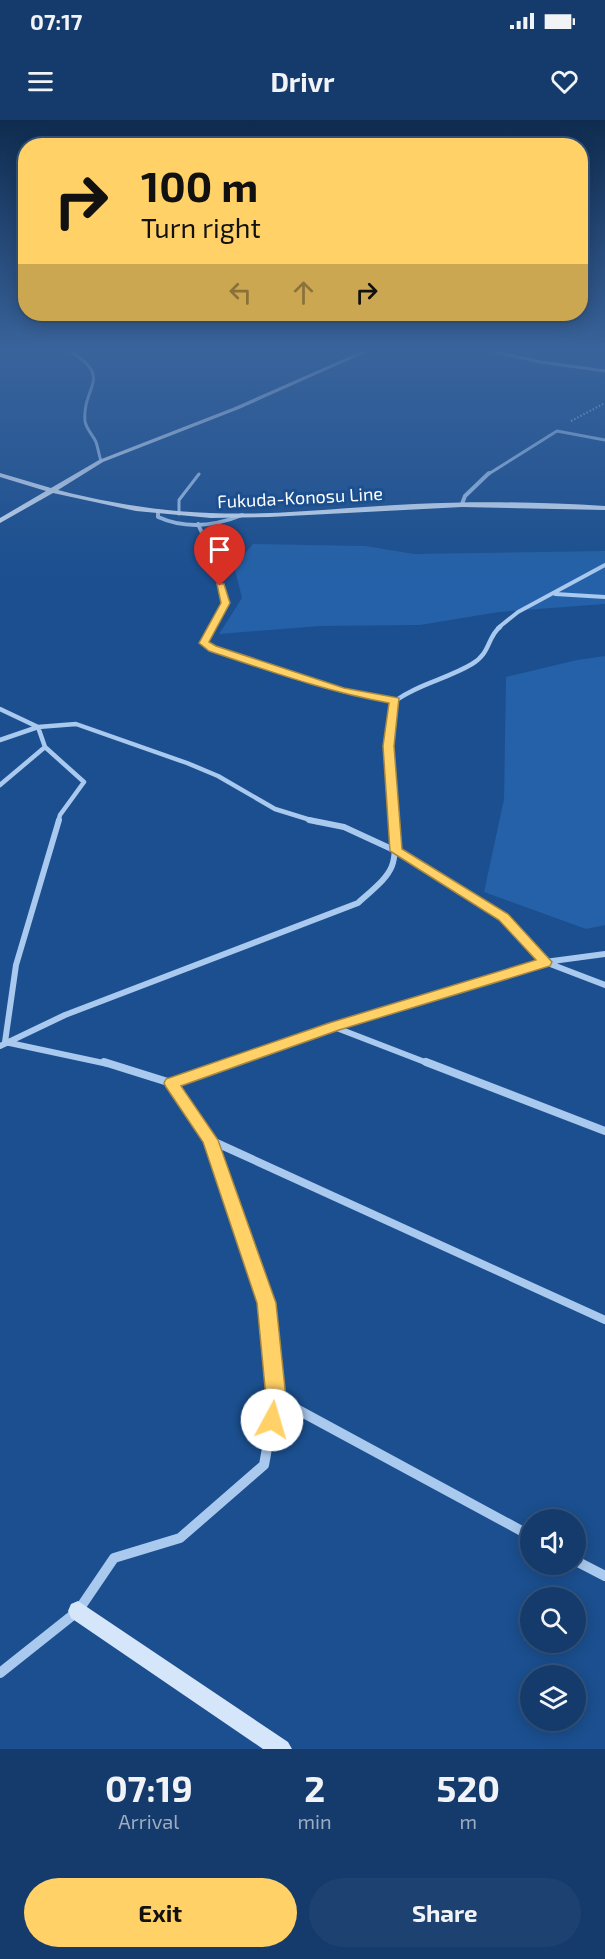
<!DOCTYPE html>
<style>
body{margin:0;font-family:"Exo 2",sans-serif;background:#1d4271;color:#f1f3f6;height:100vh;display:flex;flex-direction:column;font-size:22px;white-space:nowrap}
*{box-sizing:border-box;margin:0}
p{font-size:20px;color:#9dadc1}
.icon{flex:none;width:33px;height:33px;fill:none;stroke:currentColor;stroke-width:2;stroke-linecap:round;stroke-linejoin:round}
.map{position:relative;height:1629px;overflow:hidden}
.details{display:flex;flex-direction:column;background:#143b6b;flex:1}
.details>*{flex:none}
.hud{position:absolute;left:18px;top:18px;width:570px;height:183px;border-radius:24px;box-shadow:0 3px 15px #0003,0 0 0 2px #33557e;background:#ffd166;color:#111;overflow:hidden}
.buttons{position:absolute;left:520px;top:1389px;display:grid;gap:12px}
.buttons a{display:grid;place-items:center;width:66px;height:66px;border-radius:50%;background:#143b6b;box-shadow:0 3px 15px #0003,0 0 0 2px #33557e;font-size:30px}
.pin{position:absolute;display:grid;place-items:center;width:51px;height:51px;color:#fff;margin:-62px -26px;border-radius:50% 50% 50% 0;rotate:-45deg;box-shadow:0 0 6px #0007}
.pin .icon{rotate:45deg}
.me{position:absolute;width:66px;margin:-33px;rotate:6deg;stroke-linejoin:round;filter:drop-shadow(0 0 4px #0008)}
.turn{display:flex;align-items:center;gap:21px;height:126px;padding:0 24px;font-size:27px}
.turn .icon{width:78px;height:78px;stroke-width:2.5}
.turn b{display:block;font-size:42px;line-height:51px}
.lanes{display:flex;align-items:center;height:57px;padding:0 24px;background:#0003;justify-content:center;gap:30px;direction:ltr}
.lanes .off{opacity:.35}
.eta{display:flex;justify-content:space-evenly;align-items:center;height:102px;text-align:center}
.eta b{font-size:36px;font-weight:700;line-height:42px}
.button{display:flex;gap:12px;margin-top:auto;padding:12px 24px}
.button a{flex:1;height:69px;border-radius:36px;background:#ffd166;color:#111;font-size:24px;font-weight:700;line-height:69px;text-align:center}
.button a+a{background:#1d4271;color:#f1f3f6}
.status{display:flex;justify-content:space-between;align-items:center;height:42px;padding:0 30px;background:#143b6b;direction:ltr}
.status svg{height:16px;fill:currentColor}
header{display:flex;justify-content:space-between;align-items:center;height:78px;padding:0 24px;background:#143b6b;font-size:27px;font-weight:700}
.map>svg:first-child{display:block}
</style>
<div class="status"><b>07:17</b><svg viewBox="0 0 49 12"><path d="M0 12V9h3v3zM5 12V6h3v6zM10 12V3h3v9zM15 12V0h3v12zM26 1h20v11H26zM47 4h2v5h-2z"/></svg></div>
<header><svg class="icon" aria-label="menu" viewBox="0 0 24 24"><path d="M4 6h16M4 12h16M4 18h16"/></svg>Drivr<svg class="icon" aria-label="heart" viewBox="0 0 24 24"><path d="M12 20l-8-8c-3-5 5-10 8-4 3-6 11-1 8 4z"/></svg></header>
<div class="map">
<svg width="605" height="1629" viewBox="0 0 605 1629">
<rect width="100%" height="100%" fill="#1b4f8f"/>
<!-- green -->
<path fill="#2461a8" d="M253,424L365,426L414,434L605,431V484L499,492L420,505L320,506L219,514L242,478L234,446Z
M605,536V805L586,809L484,772L504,679L506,557L577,540Z"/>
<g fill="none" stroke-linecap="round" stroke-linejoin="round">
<!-- path -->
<path stroke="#a9c9ee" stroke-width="2" stroke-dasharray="1.5 2" stroke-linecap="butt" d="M571,301L605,283"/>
<!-- lane -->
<path stroke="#a9c9ee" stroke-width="3" d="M179,394V380L199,354"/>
<!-- street-far5 -->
<path stroke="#a9c9ee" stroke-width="3" d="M70,231C114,258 82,266 85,301C86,309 93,315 96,322C98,328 99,335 101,341
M490,231L541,242L605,251
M487,355L557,311L605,320"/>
<!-- street-far4 -->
<path stroke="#a9c9ee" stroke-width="4" d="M462,384L465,376L489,353
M158,392V397C185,409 215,406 242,395
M198,404L211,433L225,483L212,508
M555,474L605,477
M498,508L518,492L605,445"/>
<!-- street-far3 -->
<path stroke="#a9c9ee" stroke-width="4.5" d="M212,507L204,523L213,529L343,571L395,581C418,564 447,559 472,544C491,533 487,517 500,507
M0,589L38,607L45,627L84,662L60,695L58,702
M0,620L38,607L76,604L187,643L218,656L275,689L317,702
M0,665L45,627
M394,702L389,626L395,581"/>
<!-- street-far2 -->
<path stroke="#a9c9ee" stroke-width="6" d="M309,700L344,707L396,731L504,797L545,842L605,865
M334,907L430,944
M5,922L16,845L59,700
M5,922L108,944
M0,926L65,895L358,783C395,750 397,751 394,700
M226,944L334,906L545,842L605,834"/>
<!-- street-far1 -->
<path stroke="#a9c9ee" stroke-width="8" d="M104,942L171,963L230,942
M426,942L605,1011
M171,963L210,1020L267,1183L273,1248
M210,1020L605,1200"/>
<!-- street -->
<path stroke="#a9c9ee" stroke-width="10" d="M276,1278L531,1416
M576,1441L605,1456
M0,1553L78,1491L114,1438L180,1418L264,1345L276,1278L273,1247"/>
<!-- secondary -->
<path fill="#d6e6fa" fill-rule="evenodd" d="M362,231H369L239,289L103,342L58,370C108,383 158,391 210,393C278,396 346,387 414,384C478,381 541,382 605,386V390L462,387L269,397L211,398L136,391L53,373L0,403V398L46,371L0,357V353L51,368L99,340L235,287Z
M78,1481L288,1622L292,1629H263L71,1498L68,1491L71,1484Z"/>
</g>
<!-- sky -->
<linearGradient id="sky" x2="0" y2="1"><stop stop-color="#0f2b4f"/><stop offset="0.5" stop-color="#39639b"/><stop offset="1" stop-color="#39639b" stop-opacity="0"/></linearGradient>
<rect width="605" height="459" fill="url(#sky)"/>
<!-- route -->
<path fill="#ffd166" stroke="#a68842" stroke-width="1.5" d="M217,464H224L230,483L209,522L216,526L344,568L399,578L394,626L402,729L508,794L552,842L550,846L339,910L181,966L218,1020L276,1183L286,1278L279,1307L272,1310L265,1307L262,1300L266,1278L257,1183L203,1022L166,967L164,963L166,959L329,903L536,840L499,800L390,731L383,626L389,583C327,572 269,551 209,531L199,523L221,483Z"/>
<g text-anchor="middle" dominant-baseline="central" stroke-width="6" stroke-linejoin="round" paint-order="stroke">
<!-- far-street labels -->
<g font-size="18" fill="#fff" stroke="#1b4f8f">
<text transform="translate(300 377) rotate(-3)">Fukuda-Konosu Line</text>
</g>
</g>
</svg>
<div class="buttons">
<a><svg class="icon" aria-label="sound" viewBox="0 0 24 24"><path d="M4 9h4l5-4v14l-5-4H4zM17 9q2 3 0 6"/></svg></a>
<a><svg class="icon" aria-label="search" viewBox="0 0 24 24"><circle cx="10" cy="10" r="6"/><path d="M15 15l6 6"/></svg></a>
<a><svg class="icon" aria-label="layers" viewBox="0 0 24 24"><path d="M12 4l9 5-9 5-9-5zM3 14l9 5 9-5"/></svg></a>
</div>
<div class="pin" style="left:220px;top:466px;background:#d93025"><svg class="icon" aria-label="arrive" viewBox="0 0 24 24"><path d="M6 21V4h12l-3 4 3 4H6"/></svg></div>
<svg class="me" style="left:272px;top:1300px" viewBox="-20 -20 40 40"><circle r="19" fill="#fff"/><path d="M0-13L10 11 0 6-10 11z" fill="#ffd166"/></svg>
<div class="hud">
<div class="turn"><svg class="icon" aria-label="right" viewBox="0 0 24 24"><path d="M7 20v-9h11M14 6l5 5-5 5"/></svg><div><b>100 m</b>Turn right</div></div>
<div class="lanes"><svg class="icon off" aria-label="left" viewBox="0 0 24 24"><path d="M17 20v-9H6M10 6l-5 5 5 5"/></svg><svg class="icon off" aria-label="ahead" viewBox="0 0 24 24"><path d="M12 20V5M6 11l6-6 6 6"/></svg><svg class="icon" aria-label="right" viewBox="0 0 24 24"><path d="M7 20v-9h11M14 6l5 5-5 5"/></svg></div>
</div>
</div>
<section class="details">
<div class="eta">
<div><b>07:19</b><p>Arrival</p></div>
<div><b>2</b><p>min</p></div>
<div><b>520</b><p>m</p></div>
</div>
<div class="button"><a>Exit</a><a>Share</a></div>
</section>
